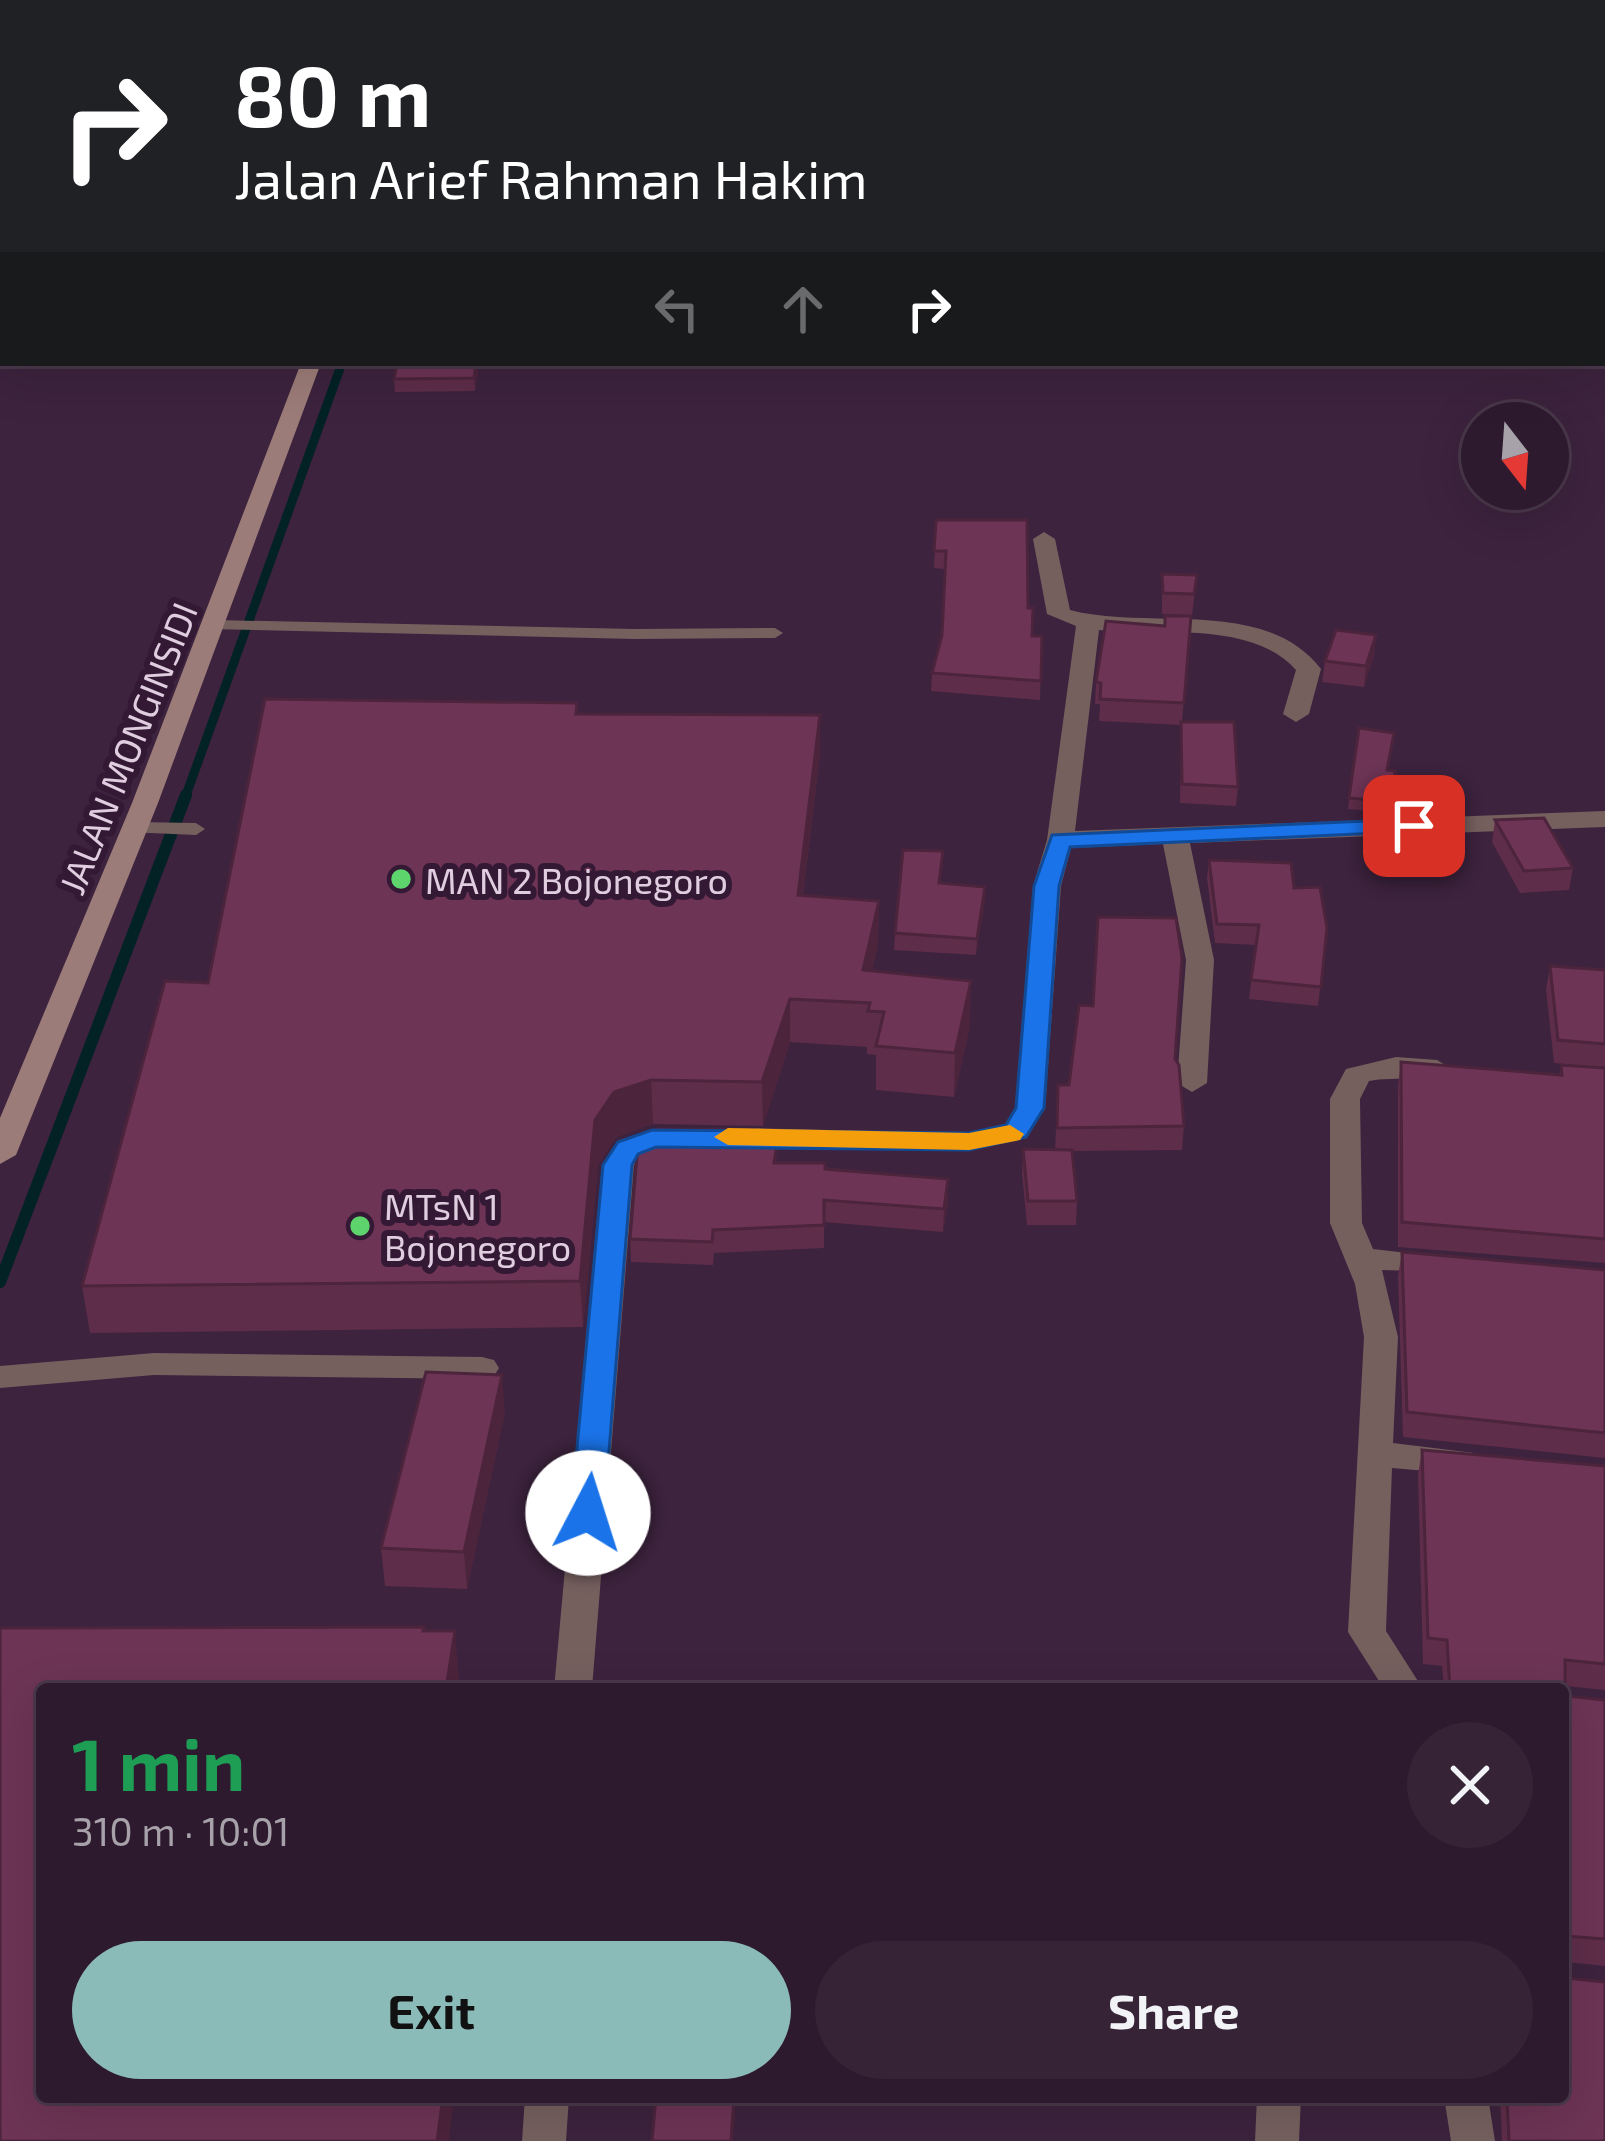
<!DOCTYPE html>
<meta charset="utf-8">
<style>
body{margin:0;font-family:"Exo 2",sans-serif;background:#362336;color:#f1f3f6;height:100vh;display:flex;flex-direction:column;font-size:45px;white-space:nowrap}
*{box-sizing:border-box;margin:0}
p{font-size:39px;color:#a7a1aa}
.icon{flex:none;width:66px;height:66px;fill:none;stroke:currentColor;stroke-width:2;stroke-linecap:round;stroke-linejoin:round}
.map{position:relative;flex:1;overflow:hidden}
.panel{position:absolute;left:36px;top:1683px;width:1533px;height:420px;display:flex;flex-direction:column;background:#2e1a2e;border-radius:12px;box-shadow:0 12px 48px #0002,0 0 0 3px #49384a}
.panel>*{flex:none}
.top-card{position:absolute;left:0px;top:0px;width:1605px;height:366px;box-shadow:0 12px 48px #0002,0 0 0 3px #49384a;background:#202124;color:#fff;overflow:hidden}
.needle{width:78px;rotate:163deg}
.controls{position:absolute;left:1461px;top:402px;display:grid;gap:24px}
.controls a{display:grid;place-items:center;width:108px;height:108px;border-radius:50%;background:#2e1a2e;box-shadow:0 12px 48px #0002,0 0 0 3px #49384a;font-size:60px}
.pin{position:absolute;display:grid;place-items:center;width:102px;height:102px;color:#fff;margin:-51px;border-radius:24px;box-shadow:0 6px 18px #0006}
.me{position:absolute;width:132px;margin:-66px;rotate:5deg;stroke-linejoin:round;filter:drop-shadow(0 0 9px #0008)}
.turn{display:flex;align-items:center;gap:42px;height:252px;padding:0 36px;font-size:54px}
.turn .icon{width:156px;height:156px;stroke-width:2.5}
.turn b{display:block;font-size:84px;line-height:102px}
.lanes{display:flex;align-items:center;height:114px;padding:0 36px;background:#0003;justify-content:center;gap:60px;direction:ltr}
.lanes .off{opacity:.35}
.round{display:grid;place-items:center;flex:none;width:126px;height:126px;border-radius:63px;background:#362336}
.headline{display:flex;align-items:center;justify-content:space-between;height:204px;padding:0 36px}
h1{font-size:72px;font-weight:700;line-height:90px;color:#1e9e55}
.action{display:flex;gap:24px;margin-top:auto;padding:24px 36px}
.action a{flex:1;height:138px;border-radius:72px;background:#8bbbb9;color:#111;font-size:48px;font-weight:700;line-height:138px;text-align:center}
.action a+a{background:#362336;color:#f1f3f6}
.map>svg:first-child{display:block}
</style>
<div class="map">
<svg width="1605" height="2141" viewBox="0 0 1605 2141">
<rect width="100%" height="100%" fill="#3d233e"/>
<g fill="none" stroke-linecap="round" stroke-linejoin="round">
<!-- stream-far1 -->
<path stroke="#022226" stroke-width="9" d="M185,798L342,363"/>
<!-- stream -->
<path stroke="#022226" stroke-width="12" d="M0,1282L186,795"/>
<!-- service -->
<path fill="#75605e" fill-rule="evenodd" d="M215,620L635,629L775,628L783,633L775,638L635,639L209,629V621Z
M134,822L196,823L205,829L196,835L127,832L125,828L127,824Z"/>
<!-- minor -->
<path fill="#75605e" fill-rule="evenodd" d="M898,0H975L977,3H900Z
M1282,0H1298L1299,3H1283Z
M1602,4H1605V14H1602Z
M1044,532L1055,539L1070,610C1149,631 1265,596 1321,669L1309,714L1296,722L1283,714L1296,670C1251,620 1161,636 1099,630L1075,831L1605,811V827L1190,843L1214,960L1207,1083L1192,1092L1177,1083L1186,960L1163,844L1071,848L1061,886L1045,1108L1027,1138L969,1151L728,1144L724,1137L739,1128L969,1133L1005,1124L1015,1108L1033,886L1047,840L1076,626L1047,614L1033,539Z
M1396,1057L1437,1060L1452,1069C1437,1083 1393,1076 1369,1081L1360,1099L1362,1223L1373,1249L1450,1258L1454,1265L1450,1272L1382,1270L1398,1337L1393,1443L1474,1453L1480,1462L1474,1471L1462,1474L1392,1468L1386,1631L1423,1689H1384L1348,1632L1364,1337L1355,1284L1330,1223V1099L1346,1069Z
M673,1129L688,1138L684,1145L652,1150L634,1165L592,1689H554L602,1165L630,1137Z
M154,1353L482,1357L494,1360L499,1368L494,1376L482,1379L154,1375L0,1388V1366Z
M525,2097H569L566,2141H522Z
M1257,2097H1301L1299,2141H1255Z
M1444,2097H1488L1495,2141H1451Z"/>
<!-- secondary -->
<path fill="#9c7c78" fill-rule="evenodd" d="M443,0H459L442,3Z
M301,363H321L158,803L16,1155L0,1164V1118L132,803Z"/>
</g>
<!-- wall -->
<path fill="#5e2d49" d="M1166,0H1258L1257,3H1168Z
M397,363H479L475,391L395,392L394,379Z
M936,520L1028,608L1032,636H1042L1040,700L931,691L932,673L942,635L945,569L934,568Z
M1162,574L1197,575L1192,615L1162,614Z
M1165,616H1191L1182,722L1238,787L1236,806L1180,803L1181,725L1099,721L1100,704H1095L1096,682L1164,626Z
M1376,635L1374,656L1364,687L1322,682L1325,661Z
M577,703L578,714L820,755L803,896L879,901L878,944L872,971L970,1025L954,1097L876,1090V1055L867,1054V1047L790,1042L763,1126L653,1124L616,1137L598,1165L583,1327L90,1333L82,1286L208,983Z
M1359,728L1387,770L1395,771L1389,813L1348,809Z
M1495,820L1573,868L1569,890L1520,893L1492,842Z
M1209,860L1294,888L1327,928L1318,1006L1249,999L1256,945L1215,943L1207,878Z
M940,883L985,887L976,955L894,950L895,933Z
M1550,966L1605,970V1068L1554,1063L1546,989Z
M1175,1059L1184,1126L1182,1150L1072,1151L1077,1201L1076,1225H1027L1022,1173L1023,1149L1055,1150L1058,1085H1069Z
M1401,1062L1559,1075L1561,1065L1605,1068V1263L1398,1247V1086Z
M753,1130L754,1135L778,1163L948,1179V1202L943,1232L824,1222V1248L714,1253L713,1265L631,1262L630,1239Z
M1402,1252L1605,1270V1458L1403,1437L1398,1276Z
M505,1412L467,1589L385,1586L381,1548Z
M1422,1450L1605,1466V1690L1565,1686V1696L1605,1700V1966L1566,1962V1978L1605,2141H1502L1500,2097H1563V1689H1444L1442,1666L1423,1664L1418,1475Z"/>
<!-- shaded-wall -->
<path fill="#4c243c" d="M476,363H479L475,391L474,378Z
M1376,635L1374,656L1364,687L1366,666Z
M820,715V755L798,938V895Z
M985,887V903L976,955L977,939Z
M879,901L878,944L865,1003L863,970Z
M971,981L970,1025L954,1097L955,1053Z
M790,999V1042L763,1126L762,1082Z
M651,1080L653,1124L616,1137L598,1165L583,1327L580,1281L595,1120L614,1092Z
M948,1179V1202L943,1232L944,1209Z
M502,1375L505,1412L467,1589L464,1552Z
M455,1631L459,1680L458,1689H446Z
M443,2097H454L449,2141H437Z
M734,2097H736L733,2141H731Z"/>
<!-- building -->
<path fill="#6d3455" stroke="#4c243c" stroke-width="3" d="M480,0L755,1L959,0L958,3H478Z
M1308,0H1450L1451,3H1310Z
M1602,72H1605V129H1602Z
M1602,145H1605V175H1602Z
M397,363H476L474,378L394,379Z
M936,520H1027L1028,608H1033L1032,636H1042L1041,681L932,673L942,635L946,551H934Z
M1162,574L1197,575L1194,594L1163,593Z
M1165,616H1191L1184,703L1100,699L1101,683L1096,682L1106,621L1165,626Z
M1336,630L1376,635L1366,666L1325,661Z
M265,699L577,703L576,714L820,715L798,895L879,901L863,970L971,981L955,1053L876,1046L884,1012L868,1011L870,1003L790,999L762,1082L651,1080L614,1092L595,1120L580,1281L82,1286L165,981L208,983Z
M1181,722H1234L1238,787L1182,784Z
M1359,728L1394,733L1387,770L1395,771L1391,802L1349,798Z
M1544,818L1573,868L1524,871L1495,820Z
M903,850L943,851L939,883L985,887L977,939L895,933Z
M1209,860L1291,863L1294,888L1320,887L1327,928L1321,987L1251,980L1259,925L1217,924Z
M1098,917L1176,918L1182,958L1175,1059L1179,1065L1184,1126L1057,1128L1058,1085H1069L1079,1005L1093,1006Z
M1550,966L1605,970V1044L1558,1040Z
M1401,1062L1562,1075L1561,1065L1605,1068V1239L1402,1222Z
M657,1129L753,1130L752,1135L778,1136L774,1163H825V1169L948,1179L944,1209L824,1200V1225L713,1230L712,1242L630,1239L638,1144L642,1135Z
M1023,1149L1072,1150L1077,1201H1028Z
M1402,1252L1605,1270V1433L1407,1412Z
M426,1372L502,1375L464,1552L381,1548Z
M1422,1450L1605,1466V1664L1565,1660V1696L1605,1700V1939L1566,1936V1978L1605,1982V2141H1509L1507,2097H1563V1689H1450L1447,1640L1428,1638Z
M424,1627L423,1631H455L446,1689H42V2097H443L437,2141H0V1628Z
M656,2097H734L731,2141H652Z"/>
<!-- route -->
<path fill="#1a73e8" stroke="#114b97" stroke-width="3" d="M1414,819L1426,826L1422,831L1070,847L1059,886L1044,1108L1026,1137L969,1150L656,1147L638,1154L632,1165L604,1513L599,1521H576L571,1513L603,1165L618,1142L652,1130L969,1133L1006,1125L1016,1108L1034,886L1052,835Z"/>
<!-- slow -->
<path fill="#f59e0b" d="M1010,1125L1024,1134L1020,1140L969,1150L728,1145L714,1137L728,1128L969,1133Z"/>
<!-- markers -->
<g fill="#5dd56c" stroke="#331934" stroke-width="4.5">
<circle cx="401" cy="879" r="12"/>
<circle cx="360" cy="1226" r="12"/>
</g>
<g text-anchor="middle" dominant-baseline="central" stroke-width="12" stroke-linejoin="round" paint-order="stroke">
<!-- street labels -->
<g font-size="36" fill="#e0cee0" stroke="#331934">
<text transform="translate(127 748) rotate(-68)">JALAN MONGINSIDI</text>
</g>
<!-- poi labels -->
<g font-size="36" fill="#e0cee0" stroke="#331934" text-anchor="start">
<text x="425" y="879">MAN 2 Bojonegoro</text>
<text x="384" y="1205">MTsN 1<tspan x="384" dy="41">Bojonegoro</tspan></text>
</g>
</g>
</svg>
<div class="controls">
<a><svg class="needle" viewBox="-14 -14 28 28"><path d="M0-13l5 13h-10z" fill="#e53935"/><path d="M0 13l5-13h-10z" fill="#a7a1aa"/></svg></a>
</div>
<div class="pin" style="left:1414px;top:826px;background:#d93025"><svg class="icon" aria-label="arrive" viewBox="0 0 24 24"><path d="M6 21V4h12l-3 4 3 4H6"/></svg></div>
<svg class="me" style="left:588px;top:1513px" viewBox="-20 -20 40 40"><circle r="19" fill="#fff"/><path d="M0-13L10 11 0 6-10 11z" fill="#1a73e8"/></svg>
<div class="top-card">
<div class="turn"><svg class="icon" aria-label="right" viewBox="0 0 24 24"><path d="M7 20v-9h11M14 6l5 5-5 5"/></svg><div><b>80 m</b>Jalan Arief Rahman Hakim</div></div>
<div class="lanes"><svg class="icon off" aria-label="left" viewBox="0 0 24 24"><path d="M17 20v-9H6M10 6l-5 5 5 5"/></svg><svg class="icon off" aria-label="ahead" viewBox="0 0 24 24"><path d="M12 20V5M6 11l6-6 6 6"/></svg><svg class="icon" aria-label="right" viewBox="0 0 24 24"><path d="M7 20v-9h11M14 6l5 5-5 5"/></svg></div>
</div>
<section class="panel">
<div class="headline"><div><h1>1 min</h1><p>310 m · 10:01</p></div><a class="round"><svg class="icon" aria-label="close" viewBox="0 0 24 24"><path d="M6 6l12 12M18 6L6 18"/></svg></a></div>
<div class="action"><a>Exit</a><a>Share</a></div>
</section>
</div>
